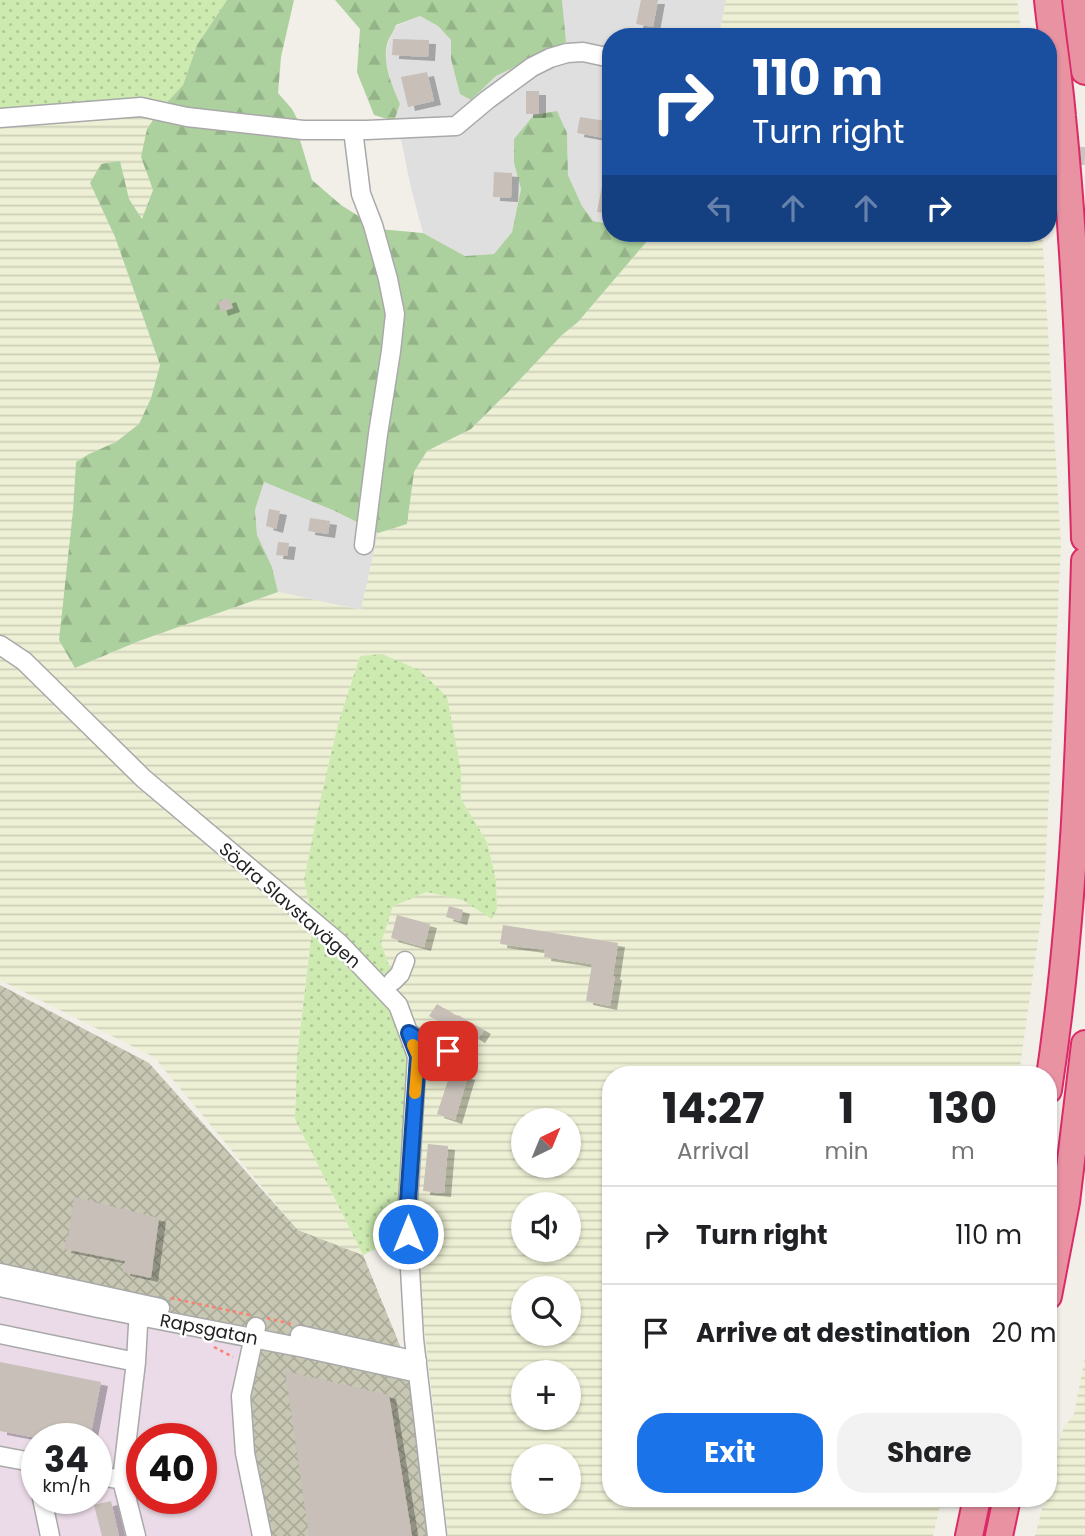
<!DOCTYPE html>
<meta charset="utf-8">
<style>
body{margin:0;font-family:Poppins,sans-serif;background:#f2f2f2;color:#202124;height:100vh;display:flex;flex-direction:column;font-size:26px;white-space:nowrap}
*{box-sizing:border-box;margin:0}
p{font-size:23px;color:#757577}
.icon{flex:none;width:38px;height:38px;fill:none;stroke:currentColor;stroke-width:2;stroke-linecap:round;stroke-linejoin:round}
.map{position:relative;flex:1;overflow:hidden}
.side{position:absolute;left:602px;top:1066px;width:455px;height:441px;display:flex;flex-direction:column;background:#fff;border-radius:28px;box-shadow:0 2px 5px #0004}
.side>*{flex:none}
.top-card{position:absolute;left:602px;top:28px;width:455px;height:214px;border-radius:28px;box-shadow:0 2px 5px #0004;background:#1a4fa0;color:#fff;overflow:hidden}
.needle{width:46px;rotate:43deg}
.fabs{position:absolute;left:511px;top:1108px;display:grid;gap:14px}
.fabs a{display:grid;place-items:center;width:70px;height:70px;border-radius:50%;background:#fff;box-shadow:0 2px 5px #0004;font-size:35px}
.speed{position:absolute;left:21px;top:1423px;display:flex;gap:14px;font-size:35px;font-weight:700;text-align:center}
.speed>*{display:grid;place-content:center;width:91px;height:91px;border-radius:50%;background:#fff;box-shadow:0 2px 5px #0004;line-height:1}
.speed small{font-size:18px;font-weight:400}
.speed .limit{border:10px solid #d22;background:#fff;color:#111}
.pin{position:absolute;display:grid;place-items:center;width:60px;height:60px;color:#fff;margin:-30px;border-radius:14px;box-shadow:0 4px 10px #0006}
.me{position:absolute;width:77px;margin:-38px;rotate:0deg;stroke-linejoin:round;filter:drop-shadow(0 0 5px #0008)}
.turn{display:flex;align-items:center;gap:24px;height:147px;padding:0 35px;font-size:32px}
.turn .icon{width:91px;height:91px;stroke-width:2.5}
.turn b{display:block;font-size:49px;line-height:60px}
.lanes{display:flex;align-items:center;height:66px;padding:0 35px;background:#0003;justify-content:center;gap:35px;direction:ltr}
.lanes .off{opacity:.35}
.eta{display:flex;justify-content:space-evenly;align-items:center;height:119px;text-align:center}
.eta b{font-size:42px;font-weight:700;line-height:49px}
.cta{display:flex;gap:14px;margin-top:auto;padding:14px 35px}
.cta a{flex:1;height:80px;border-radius:28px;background:#1a73e8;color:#fff;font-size:28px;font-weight:700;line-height:80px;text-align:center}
.cta a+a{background:#f2f2f2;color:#202124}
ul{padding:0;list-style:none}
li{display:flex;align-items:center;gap:21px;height:98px;padding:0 35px;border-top:2px solid #e0e0e0}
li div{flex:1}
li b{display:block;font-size:26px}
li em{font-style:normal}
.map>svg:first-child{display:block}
</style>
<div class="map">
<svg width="1085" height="1536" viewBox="0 0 1085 1536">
<defs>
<pattern id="construction-cross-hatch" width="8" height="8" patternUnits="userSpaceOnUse" patternTransform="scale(1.75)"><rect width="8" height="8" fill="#c7c7b4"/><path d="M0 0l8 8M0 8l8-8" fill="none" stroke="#abab9a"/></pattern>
<pattern id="farmland-rules" width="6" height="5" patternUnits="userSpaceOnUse" patternTransform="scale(1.75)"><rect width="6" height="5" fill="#eef0d5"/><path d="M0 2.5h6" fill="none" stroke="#ccceb7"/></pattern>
<pattern id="grass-dots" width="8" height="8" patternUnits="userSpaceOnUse" patternTransform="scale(1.75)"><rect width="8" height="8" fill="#cdebb0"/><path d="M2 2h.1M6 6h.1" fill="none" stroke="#b0c997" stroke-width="1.8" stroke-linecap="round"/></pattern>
<pattern id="forest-firs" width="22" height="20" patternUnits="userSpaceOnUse" patternTransform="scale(1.75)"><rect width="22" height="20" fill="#add19e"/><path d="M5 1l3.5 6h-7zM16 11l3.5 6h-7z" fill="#95b388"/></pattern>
<filter id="shadow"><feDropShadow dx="7" dy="4" stdDeviation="0" flood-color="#0004"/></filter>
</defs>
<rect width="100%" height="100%" fill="#f2efe9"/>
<!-- residential -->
<path fill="#e0dfdf" d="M562,0H726L719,37H611V224L593,221L582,206L568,175L567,133L514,163L521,189L512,232L494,254L465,256L423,233L411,188L402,144L394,121L400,104L391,83L385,58L388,42L396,26L420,16L438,26L451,40V59L471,100L496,76L566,42Z
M264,482L335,511L378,533L361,610L278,592L272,567L257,535L255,510Z"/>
<!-- industrial -->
<path fill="#ebdbe8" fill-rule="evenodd" d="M0,1286L253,1338L264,1536H0ZM37,1438H96V1498H37ZM142,1438H201V1498H142Z"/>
<!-- construction -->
<path fill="url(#construction-cross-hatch)" d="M0,985L149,1063L298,1230L363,1255L405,1358L409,1381L428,1536H263L245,1453L253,1338L0,1286Z"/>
<!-- farmland -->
<path fill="url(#farmland-rules)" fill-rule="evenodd" d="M726,0H1017L1022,37H719Z
M159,111L141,157L153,190L142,220L129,199L120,161L90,183L115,237L160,365L151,398L139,424L116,442L89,454L76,462L73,511L76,668L139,641L278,592L361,610L378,533L407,524L414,472L427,451L471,429L508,392L562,334L578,322L654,233H1042L1061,544L1044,897L1019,1074H611V1498H942L933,1536H448L420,1290L422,1227L408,1234L398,1005L390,968L381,943L393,906L427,892L462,900L493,918L497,909L496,880L487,842L461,799V771L360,656L338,724L318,810L304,880L313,922L297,1057L295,1119L363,1255L298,1230L154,1057L0,980V118ZM523,1120H569V1166H523ZM523,1204H569V1250H523ZM523,1288H569V1334H523ZM523,1372H569V1418H523ZM523,1456H569V1502H523Z
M1085,1357V1536H1035L1045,1498H1048V1484L1063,1429L1074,1414Z"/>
<!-- grass -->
<path fill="url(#grass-dots)" d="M0,0H227L197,45L183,85L159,111L0,118Z
M382,654L419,670L447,697L461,771V799L487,842L496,880L497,909L492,919L462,900L427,892L393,906L381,943L390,968L398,1005L417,1056L408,1234L363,1255L295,1119L297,1057L313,922L304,880L318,810L338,724L360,656Z"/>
<!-- forest -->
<path fill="url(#forest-firs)" d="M227,0H294L281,57L278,93L292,109L303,130L300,140L312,180L341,205L379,229L423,233L465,256L494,254L512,232L521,189L514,163V139L534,115L557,111L567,133L568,175L582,206L593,221L611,224V233H654L578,322L562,335L508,392L471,429L427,451L414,472L407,524L378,533L335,511L264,482L255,510L257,535L272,567L278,592L139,641L75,668L59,640L73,511L76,462L89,454L116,442L139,424L151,398L160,365L115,237L90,183L101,164L120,161L129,199L142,219L153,190L141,157L147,129L159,111L183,85L197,45Z
M335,0H562L566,42L496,76L471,100L460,94L451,59V40L438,26L420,16L396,25C394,31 390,36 388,41C381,62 392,85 400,104L394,121L374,115L357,72L360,29Z"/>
<!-- building -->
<path fill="#c7bfb8" filter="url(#shadow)" d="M641,0H658L653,27L636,24Z
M393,39L429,40L428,57L392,55Z
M427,72L434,101L408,107L401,77Z
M526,91H539V114H526Z
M580,117L606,121L604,138L577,133Z
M606,165L611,166V214L597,212Z
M494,172L512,173L511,198L493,197Z
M229,298L233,308L221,312L218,302Z
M269,509L280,511L276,529L266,526Z
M310,518L330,521L328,534L308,531Z
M278,542L289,543L287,556L276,555Z
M449,906L463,910L460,921L446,917Z
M397,915L430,924L424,947L391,938Z
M503,925L618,943L613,976H615L610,1006L586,1001L592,964L544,957L545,950L500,944Z
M437,1004L457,1016L458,1015L484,1030L478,1039L460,1028L457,1032L429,1016Z
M451,1071L468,1076L455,1120L437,1114Z
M428,1144L448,1146L444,1193L423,1191Z
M74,1197L159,1218L151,1278L123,1272L125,1261L64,1249L67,1236H68Z
M0,1362L101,1382L90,1438H37L0,1431Z
M285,1371L389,1395L412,1536H309Z
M111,1501L119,1536H102L94,1505Z"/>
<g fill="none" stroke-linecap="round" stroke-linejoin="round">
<!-- minor-tunnel -->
<path stroke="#c8c6c1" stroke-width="18" stroke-dasharray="18 9" stroke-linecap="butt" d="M1048,155L1085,156"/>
<defs>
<path id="minor" d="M0,118L141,107L187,117L303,130H367L456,126L487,100L532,67L550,58L567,53L583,52L611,58
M353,130L361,194L373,225L388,279L395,314L391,351L378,434L364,545
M0,645L24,661L144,779L339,943L398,1005L417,1056L408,1202V1234L414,1339L437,1536
M393,981L400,974L405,961
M409,1033L421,1041L448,1051
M0,1273L160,1308
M0,1287L98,1308L304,1348L418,1373
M256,1327L241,1396L245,1453L262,1536
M0,1334L136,1362L122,1480L136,1536
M300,1335L417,1361
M136,1362L139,1307
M0,1456L37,1463
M96,1475L122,1480
M42,1498L50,1536"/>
<path id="highway" d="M1048,0C1052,39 1059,78 1062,117C1076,257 1081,397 1085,538
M1076,0L1085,71
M1048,1090C1075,915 1080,738 1085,561
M1048,1296L1066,1202L1085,1044
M969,1536L977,1498
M999,1536L1007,1498"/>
</defs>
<!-- minor casing -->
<use href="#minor" stroke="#a9a9a9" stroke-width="21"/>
<!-- highway casing -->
<use href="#highway" stroke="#dc2a67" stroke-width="30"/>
<!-- path -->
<path stroke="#fa8072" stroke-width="2.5" stroke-dasharray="3.5 3.5" stroke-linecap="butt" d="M171,1298L250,1315
M267,1318L291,1324
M214,1347L233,1357"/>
<!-- minor -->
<use href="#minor" stroke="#fff" stroke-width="18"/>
<!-- highway -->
<use href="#highway" stroke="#e892a2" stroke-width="26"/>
</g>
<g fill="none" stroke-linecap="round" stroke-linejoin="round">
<defs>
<path id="route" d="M408,1234V1202L418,1056L409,1033L421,1041L448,1051"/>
</defs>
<!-- route casing -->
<use href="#route" stroke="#114b97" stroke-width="18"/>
<!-- route -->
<use href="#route" stroke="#1a73e8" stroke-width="12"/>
<!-- slow -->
<path stroke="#f59e0b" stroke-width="12" d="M413,1045L418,1056L415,1093"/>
</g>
<g text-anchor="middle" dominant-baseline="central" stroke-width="5" stroke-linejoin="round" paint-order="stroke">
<!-- street labels -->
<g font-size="18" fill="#222" stroke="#fff">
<text transform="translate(290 905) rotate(41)">Södra Slavstavägen</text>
<text transform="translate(209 1329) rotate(11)">Rapsgatan</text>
</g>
</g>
</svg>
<div class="fabs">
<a><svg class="needle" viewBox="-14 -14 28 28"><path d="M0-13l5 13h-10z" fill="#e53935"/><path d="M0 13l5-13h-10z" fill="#757577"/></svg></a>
<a><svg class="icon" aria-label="sound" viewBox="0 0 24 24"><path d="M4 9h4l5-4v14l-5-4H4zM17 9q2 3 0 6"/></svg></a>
<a><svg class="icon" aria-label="search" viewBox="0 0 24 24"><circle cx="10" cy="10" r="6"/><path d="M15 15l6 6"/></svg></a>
<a>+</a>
<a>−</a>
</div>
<div class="speed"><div>34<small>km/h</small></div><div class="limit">40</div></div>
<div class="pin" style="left:448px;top:1051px;background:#d93025"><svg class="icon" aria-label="arrive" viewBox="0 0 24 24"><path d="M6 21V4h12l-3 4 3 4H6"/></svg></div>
<svg class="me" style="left:408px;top:1234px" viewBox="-20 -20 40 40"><circle r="17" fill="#1a73e8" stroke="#fff" stroke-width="3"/><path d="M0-11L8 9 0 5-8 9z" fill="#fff"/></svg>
<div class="top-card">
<div class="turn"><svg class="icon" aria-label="right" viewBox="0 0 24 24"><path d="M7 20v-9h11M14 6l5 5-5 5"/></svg><div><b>110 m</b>Turn right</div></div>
<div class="lanes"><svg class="icon off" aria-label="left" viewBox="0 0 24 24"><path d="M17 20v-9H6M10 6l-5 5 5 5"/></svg><svg class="icon off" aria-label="ahead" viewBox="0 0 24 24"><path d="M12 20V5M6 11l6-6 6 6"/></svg><svg class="icon off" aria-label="ahead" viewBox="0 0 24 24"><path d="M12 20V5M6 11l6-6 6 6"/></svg><svg class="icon" aria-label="right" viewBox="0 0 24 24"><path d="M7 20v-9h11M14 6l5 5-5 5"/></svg></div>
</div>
<section class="side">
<div class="eta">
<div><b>14:27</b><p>Arrival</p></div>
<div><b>1</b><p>min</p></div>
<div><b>130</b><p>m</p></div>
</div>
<ul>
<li><svg class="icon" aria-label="right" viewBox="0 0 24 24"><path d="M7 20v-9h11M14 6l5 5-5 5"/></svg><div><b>Turn right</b></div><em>110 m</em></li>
<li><svg class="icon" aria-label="arrive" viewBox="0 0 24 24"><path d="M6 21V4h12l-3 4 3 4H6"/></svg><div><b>Arrive at destination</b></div><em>20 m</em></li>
</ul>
<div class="cta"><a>Exit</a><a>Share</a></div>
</section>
</div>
